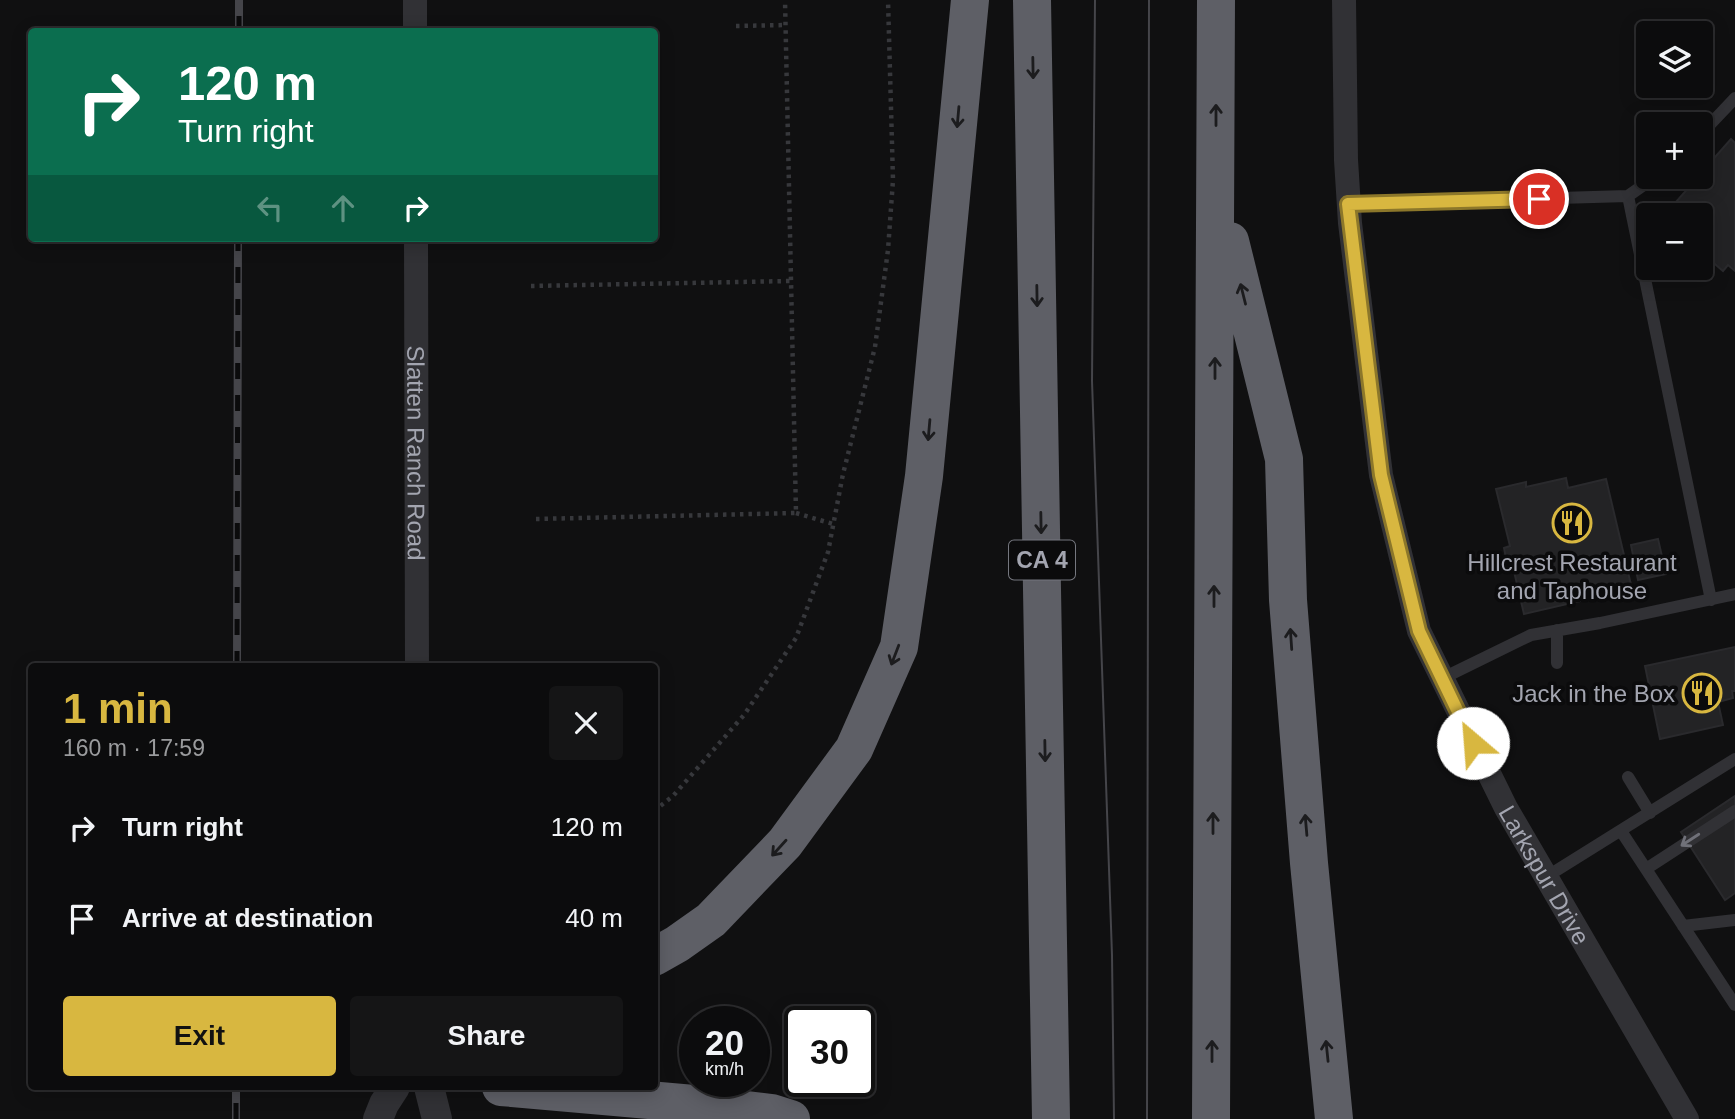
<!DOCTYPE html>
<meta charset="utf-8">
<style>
body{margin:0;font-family:Helvetica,sans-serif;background:#151516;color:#f1f3f6;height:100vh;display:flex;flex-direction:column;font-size:26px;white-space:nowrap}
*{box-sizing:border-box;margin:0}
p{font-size:23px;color:#9a9b9d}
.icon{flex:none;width:38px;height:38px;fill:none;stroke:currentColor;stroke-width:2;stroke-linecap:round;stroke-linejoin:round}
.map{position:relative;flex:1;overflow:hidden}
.panel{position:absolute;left:28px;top:663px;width:630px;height:427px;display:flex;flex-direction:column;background:#0c0c0d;border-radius:7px;box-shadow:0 4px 18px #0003,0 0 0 2px #2c2c2e}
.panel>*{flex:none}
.hud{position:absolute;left:28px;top:28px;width:630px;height:214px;border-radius:7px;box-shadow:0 4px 18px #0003,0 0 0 2px #2c2c2e;background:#0b6e4f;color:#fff;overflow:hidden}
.tools{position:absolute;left:1636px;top:21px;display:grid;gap:14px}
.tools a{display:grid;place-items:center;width:77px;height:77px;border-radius:7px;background:#0c0c0d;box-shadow:0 4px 18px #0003,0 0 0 2px #2c2c2e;font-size:35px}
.speed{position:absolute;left:679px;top:1006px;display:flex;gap:14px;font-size:35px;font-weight:700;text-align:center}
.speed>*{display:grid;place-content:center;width:91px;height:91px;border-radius:50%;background:#0c0c0d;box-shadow:0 4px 18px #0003,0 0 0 2px #2c2c2e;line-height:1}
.speed small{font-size:18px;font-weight:400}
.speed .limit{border:4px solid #111;border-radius:10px;background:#fff;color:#111}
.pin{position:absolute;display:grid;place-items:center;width:60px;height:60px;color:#fff;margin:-30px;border:4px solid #fff;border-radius:50%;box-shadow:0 2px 7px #0007}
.me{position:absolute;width:77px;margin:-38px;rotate:333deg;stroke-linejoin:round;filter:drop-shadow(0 0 5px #0008)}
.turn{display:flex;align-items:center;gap:24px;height:147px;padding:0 35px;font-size:32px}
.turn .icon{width:91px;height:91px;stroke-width:2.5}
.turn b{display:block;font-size:49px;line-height:60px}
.lanes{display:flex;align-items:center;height:66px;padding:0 35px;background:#0003;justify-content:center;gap:35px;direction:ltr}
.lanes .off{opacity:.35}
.round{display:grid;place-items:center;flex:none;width:74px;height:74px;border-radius:7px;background:#151516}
.overview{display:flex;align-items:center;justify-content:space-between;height:119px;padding:0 35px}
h1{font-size:42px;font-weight:700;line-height:52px;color:#d8b740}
.primary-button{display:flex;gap:14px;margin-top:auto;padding:14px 35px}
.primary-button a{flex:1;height:80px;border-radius:7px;background:#d8b740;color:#111;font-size:28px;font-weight:700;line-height:80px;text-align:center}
.primary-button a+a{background:#151516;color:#f1f3f6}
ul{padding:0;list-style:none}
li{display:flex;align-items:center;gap:21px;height:91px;padding:0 35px}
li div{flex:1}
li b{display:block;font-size:26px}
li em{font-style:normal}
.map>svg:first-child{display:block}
</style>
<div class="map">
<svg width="1735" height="1119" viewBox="0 0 1735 1119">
<rect width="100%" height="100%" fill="#101011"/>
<!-- building -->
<path fill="#232325" stroke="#2a2a2d" stroke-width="2" d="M1731,139L1735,143V271L1728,265L1723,271L1701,252V215H1649V204L1676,202L1698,177H1701V173Z
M1566,478L1568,488L1606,479L1632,589L1524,614L1513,567L1508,568L1504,548L1510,546L1496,489L1526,482V487Z
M1658,539L1666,574L1638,580L1631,545Z
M1735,647V691H1732L1733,698L1718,702L1723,725L1660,739L1645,666Z
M1735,796V893L1725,900L1681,832Z"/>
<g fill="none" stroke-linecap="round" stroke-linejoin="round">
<!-- path -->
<path stroke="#37383c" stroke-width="4.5" stroke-dasharray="3.5 5" stroke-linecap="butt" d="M736,26L785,25
M531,286L791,281
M796,513L833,524
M536,519L796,513L785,0
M654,811L673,796L744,715L796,638L828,552L843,474L875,347L888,250L893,180L888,0"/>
<!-- service -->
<path stroke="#313135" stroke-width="12" d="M1701,134L1735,98
M1628,196L1711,600
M1348,204L1628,196L1655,177
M1557,630V663
M1441,679L1531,635L1600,623L1735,594
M1628,777L1650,813
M1621,831L1735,1005
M1646,869L1735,811
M1546,877L1735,759
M1683,926L1735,920"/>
<!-- minor -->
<g stroke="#313135" stroke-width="24">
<path d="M415,0V32"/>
<path id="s1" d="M1344,0L1346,160L1350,223L1381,475L1419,631L1506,808L1687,1119"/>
<path id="s2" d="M416,238L417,667"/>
</g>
<!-- tertiary -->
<path stroke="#313135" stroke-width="30" d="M429,1087L437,1119
M378,1119L384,1104L395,1087"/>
<!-- motorway -->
<path stroke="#5e5f66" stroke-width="38" d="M1032,0L1051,1119
M1230,241L1284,459L1288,600L1309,863L1334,1119
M654,957L677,944L711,920L785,843L854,749L899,647L924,476L970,0
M501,1087L705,1105L772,1113L791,1119
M1211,1119L1216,0"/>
<!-- tram -->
<path stroke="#45454a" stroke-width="2" d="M1095,0L1092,381L1112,955L1114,1119
M1147,1119L1149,0"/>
<defs>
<path id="rail" d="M239,32V0
M237,667L238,238
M236,1119V1087"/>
</defs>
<!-- rail casing -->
<use href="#rail" stroke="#45454a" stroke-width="8"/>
<!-- rail -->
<use href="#rail" stroke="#0b0b0c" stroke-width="5" stroke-dasharray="16" stroke-linecap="butt"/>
</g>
<!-- one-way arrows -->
<defs><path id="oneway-shaft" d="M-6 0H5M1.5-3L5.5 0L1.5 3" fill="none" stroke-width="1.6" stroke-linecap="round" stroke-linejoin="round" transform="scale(1.75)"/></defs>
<g stroke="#1c1c1e">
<use href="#oneway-shaft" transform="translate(1033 68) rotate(89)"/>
<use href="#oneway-shaft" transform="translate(1216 115) rotate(-90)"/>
<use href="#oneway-shaft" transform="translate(958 117) rotate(95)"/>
<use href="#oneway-shaft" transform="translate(1243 294) rotate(-104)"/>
<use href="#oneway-shaft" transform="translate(1037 296) rotate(89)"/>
<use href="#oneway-shaft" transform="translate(1215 368) rotate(-90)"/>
<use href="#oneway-shaft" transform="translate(929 430) rotate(95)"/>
<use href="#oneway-shaft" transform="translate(1041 523) rotate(89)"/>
<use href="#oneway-shaft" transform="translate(1214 596) rotate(-90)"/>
<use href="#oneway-shaft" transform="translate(1291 639) rotate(-94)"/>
<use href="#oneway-shaft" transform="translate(895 655) rotate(111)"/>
<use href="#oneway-shaft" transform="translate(1045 751) rotate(89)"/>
<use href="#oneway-shaft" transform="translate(1213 823) rotate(-90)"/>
<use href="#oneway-shaft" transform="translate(1306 825) rotate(-95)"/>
<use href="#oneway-shaft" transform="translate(779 848) rotate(132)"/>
<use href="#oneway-shaft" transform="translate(1212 1051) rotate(-90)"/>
<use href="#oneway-shaft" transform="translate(1327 1051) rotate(-96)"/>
</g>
<use stroke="#707179" href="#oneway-shaft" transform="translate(1690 840) rotate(147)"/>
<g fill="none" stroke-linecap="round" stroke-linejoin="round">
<defs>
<path id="route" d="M1473,743L1419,631L1381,475L1348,204L1539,199"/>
</defs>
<!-- route casing -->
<use href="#route" stroke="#8c772a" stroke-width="18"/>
<!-- route -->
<use href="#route" stroke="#d8b740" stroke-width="12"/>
</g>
<!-- icons -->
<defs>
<symbol id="restaurant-ring" viewBox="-11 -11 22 22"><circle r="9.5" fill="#0b0b0c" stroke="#d8b740" stroke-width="1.5"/><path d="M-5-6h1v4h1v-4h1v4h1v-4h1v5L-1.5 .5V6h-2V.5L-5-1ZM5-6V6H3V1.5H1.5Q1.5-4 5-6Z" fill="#d8b740"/></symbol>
</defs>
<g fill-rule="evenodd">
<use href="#restaurant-ring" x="1550" y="501" width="44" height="44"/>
<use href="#restaurant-ring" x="1680" y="671" width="44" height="44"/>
</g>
<g text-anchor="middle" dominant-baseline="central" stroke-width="7" stroke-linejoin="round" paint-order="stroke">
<!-- shield labels -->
<rect fill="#0b0b0c" stroke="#75777f" stroke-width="2" x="1009" y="540.5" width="66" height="39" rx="5"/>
<g font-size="23" font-weight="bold" fill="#a3a5b0">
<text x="1042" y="560">CA 4</text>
</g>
<!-- street labels -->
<g font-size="24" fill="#a3a5b0" stroke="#0b0b0c">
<text stroke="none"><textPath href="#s2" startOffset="215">Slatten Ranch Road</textPath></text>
<text stroke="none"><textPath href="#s1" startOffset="912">Larkspur Drive</textPath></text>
</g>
<!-- poi labels -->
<g font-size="24" fill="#a3a5b0" stroke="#0b0b0c">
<text x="1572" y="562">Hillcrest Restaurant<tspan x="1572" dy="28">and Taphouse</tspan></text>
<text x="1675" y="693" text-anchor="end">Jack in the Box</text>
</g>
</g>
</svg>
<div class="tools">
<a><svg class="icon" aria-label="layers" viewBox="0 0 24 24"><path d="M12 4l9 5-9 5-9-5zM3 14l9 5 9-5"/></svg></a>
<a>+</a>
<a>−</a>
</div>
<div class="speed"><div>20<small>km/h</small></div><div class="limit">30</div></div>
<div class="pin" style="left:1539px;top:199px;background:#d93025"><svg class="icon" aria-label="arrive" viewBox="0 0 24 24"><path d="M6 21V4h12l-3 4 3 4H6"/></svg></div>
<svg class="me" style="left:1473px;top:743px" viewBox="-20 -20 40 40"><circle r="19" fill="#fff"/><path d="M0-13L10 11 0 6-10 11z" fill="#d8b740"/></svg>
<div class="hud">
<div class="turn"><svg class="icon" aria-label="right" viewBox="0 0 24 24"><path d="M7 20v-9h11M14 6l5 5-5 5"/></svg><div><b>120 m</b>Turn right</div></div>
<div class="lanes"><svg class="icon off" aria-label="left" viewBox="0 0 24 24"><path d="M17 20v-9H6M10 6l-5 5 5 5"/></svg><svg class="icon off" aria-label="ahead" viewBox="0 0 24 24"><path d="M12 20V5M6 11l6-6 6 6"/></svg><svg class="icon" aria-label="right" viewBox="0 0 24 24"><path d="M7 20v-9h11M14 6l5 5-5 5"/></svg></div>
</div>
<section class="panel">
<div class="overview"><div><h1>1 min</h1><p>160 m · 17:59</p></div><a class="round"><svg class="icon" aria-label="close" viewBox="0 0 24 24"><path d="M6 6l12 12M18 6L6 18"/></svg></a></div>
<ul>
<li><svg class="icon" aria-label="right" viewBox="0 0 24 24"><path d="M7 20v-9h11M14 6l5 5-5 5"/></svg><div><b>Turn right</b></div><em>120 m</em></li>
<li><svg class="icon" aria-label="arrive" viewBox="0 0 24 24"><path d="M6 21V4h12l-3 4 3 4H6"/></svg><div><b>Arrive at destination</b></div><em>40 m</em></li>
</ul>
<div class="primary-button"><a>Exit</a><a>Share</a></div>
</section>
</div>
